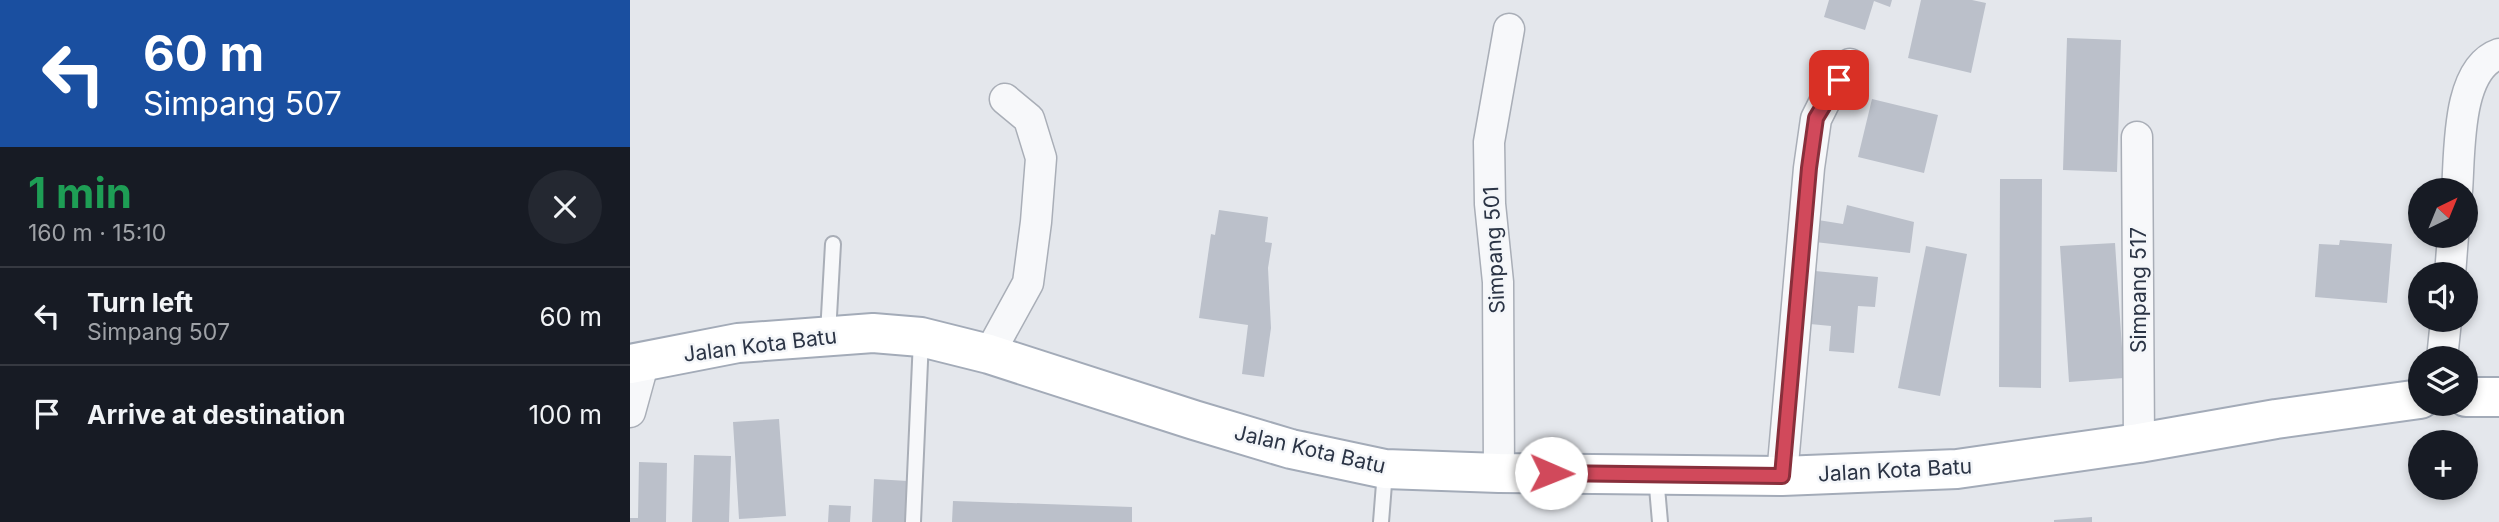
<!DOCTYPE html>
<meta charset="utf-8">
<style>
body{margin:0;font-family:Inter,sans-serif;background:#242831;color:#f1f3f6;height:100vh;display:flex;flex-direction:column;font-size:26px;white-space:nowrap}
*{box-sizing:border-box;margin:0}
p{font-size:23px;color:#9ea1a6}
.icon{flex:none;width:38px;height:38px;fill:none;stroke:currentColor;stroke-width:2;stroke-linecap:round;stroke-linejoin:round}
.map{position:relative;flex:1;overflow:hidden}
.drawer{display:flex;flex-direction:column;background:#171b24;width:630px}
.drawer>*{flex:none}
.hud{background:#1a4fa0;color:#fff;overflow:hidden}
.needle{width:46px;rotate:43deg}
.fabs{position:absolute;left:1778px;top:178px;display:grid;gap:14px}
.fabs a{display:grid;place-items:center;width:70px;height:70px;border-radius:50%;background:#171b24;box-shadow:0 4px 10px #0003;font-size:35px}
.pin{position:absolute;display:grid;place-items:center;width:60px;height:60px;color:#fff;margin:-30px;border-radius:14px;box-shadow:0 4px 10px #0006}
.me{position:absolute;width:77px;margin:-38px;rotate:91deg;stroke-linejoin:round;filter:drop-shadow(0 0 5px #0008)}
.turn{display:flex;align-items:center;gap:24px;height:147px;padding:0 28px;font-size:32px}
.turn .icon{width:91px;height:91px;stroke-width:2.5}
.turn b{display:block;font-size:49px;line-height:60px}
.round{display:grid;place-items:center;flex:none;width:74px;height:74px;border-radius:37px;background:#242831}
.headline{display:flex;align-items:center;justify-content:space-between;height:119px;padding:0 28px}
h1{font-size:42px;font-weight:700;line-height:52px;color:#1e9e55}
ul{padding:0;list-style:none}
li{display:flex;align-items:center;gap:21px;height:98px;padding:0 28px;border-top:2px solid #363941}
li div{flex:1}
li b{display:block;font-size:26px}
li em{font-style:normal}
main{display:flex;flex:1;min-height:0}
.map>svg:first-child{display:block}
</style>
<main>
<section class="drawer">
<div class="hud">
<div class="turn"><svg class="icon" aria-label="left" viewBox="0 0 24 24"><path d="M17 20v-9H6M10 6l-5 5 5 5"/></svg><div><b>60 m</b>Simpang 507</div></div>
</div>
<div class="headline"><div><h1>1 min</h1><p>160 m · 15:10</p></div><a class="round"><svg class="icon" aria-label="close" viewBox="0 0 24 24"><path d="M6 6l12 12M18 6L6 18"/></svg></a></div>
<ul>
<li><svg class="icon" aria-label="left" viewBox="0 0 24 24"><path d="M17 20v-9H6M10 6l-5 5 5 5"/></svg><div><b>Turn left</b><p>Simpang 507</p></div><em>60 m</em></li>
<li><svg class="icon" aria-label="arrive" viewBox="0 0 24 24"><path d="M6 21V4h12l-3 4 3 4H6"/></svg><div><b>Arrive at destination</b></div><em>100 m</em></li>
</ul>
</section>
<div class="map">
<svg width="1869" height="522" viewBox="0 0 1869 522">
<rect width="100%" height="100%" fill="#e4e7ec"/>
<!-- building -->
<path fill="#bbc0ca" d="M1199,0H1262L1260,7L1244,1L1235,30L1194,17Z
M1291,0H1342L1356,3L1341,73L1278,58Z
M1437,38L1491,40L1487,172L1433,170Z
M1242,99L1308,115L1294,173L1228,157Z
M1370,179H1412L1411,388L1369,387Z
M1217,205L1284,222L1280,253L1185,242L1188,220L1213,224Z
M589,210L638,217L635,242L642,243L638,268L641,328L634,377L612,374L618,325L569,318L581,234L585,235Z
M1710,240L1762,244L1757,303L1685,297L1689,244L1709,245Z
M1485,243L1494,378L1439,382L1430,246Z
M1296,246L1337,254L1310,396L1268,388Z
M1185,271L1248,277L1245,307L1228,306L1224,353L1199,351L1201,326L1180,324Z
M149,419L156,516L109,519L103,422Z
M64,455L101,456L99,522H62Z
M9,462L37,463L36,522H0V518H8Z
M244,479L278,481L276,522H242Z
M323,501L502,507V522H322Z
M199,505L221,506L220,522H198Z
M1462,517V522H1424V520Z"/>
<g fill="none" stroke-linecap="round" stroke-linejoin="round">
<defs>
<path id="service" d="M198,334L203,244
M1026,476L1030,522
M283,522L291,339
M751,522L755,471"/>
<path id="minor" d="M1507,137L1509,443
M1827,191C1830,153 1826,69 1869,54
M1820,275L1823,236
M359,354L398,283L406,222L411,158L399,119L375,99
M1812,359L1816,320
M0,412L14,361
M869,473L868,282L860,204L859,142L879,29
M1152,476L1179,168L1186,119L1198,95L1220,64"/>
<path id="primary" d="M0,364L108,343L243,333L291,337L359,354L564,420L661,449L755,469L869,473L1152,476L1327,469L1509,443L1646,419L1790,399
M1836,397H1869"/>
</defs>
<!-- service casing -->
<use href="#service" stroke="#a9aeb7" stroke-width="18"/>
<!-- minor casing -->
<use href="#minor" stroke="#a9aeb7" stroke-width="33"/>
<!-- primary casing -->
<use href="#primary" stroke="#a3abb8" stroke-width="42"/>
<!-- service -->
<use href="#service" stroke="#f7f8fa" stroke-width="14"/>
<!-- minor -->
<use href="#minor" stroke="#f7f8fa" stroke-width="30"/>
<!-- primary -->
<use href="#primary" stroke="#fff" stroke-width="38"/>
</g>
<g fill="none" stroke-linecap="round" stroke-linejoin="round">
<defs>
<path id="route" d="M921,473L1152,476L1179,168L1186,118L1209,80"/>
</defs>
<!-- route casing -->
<use href="#route" stroke="#882f3b" stroke-width="18"/>
<!-- route -->
<use href="#route" stroke="#d1495b" stroke-width="12"/>
</g>
<g text-anchor="middle" dominant-baseline="central" stroke-width="5" stroke-linejoin="round" paint-order="stroke">
<!-- street labels -->
<g font-size="21" fill="#2b3445" stroke="#f4f6f9">
<text transform="translate(864 250) rotate(-93)">Simpang 501</text>
<text transform="translate(1508 290) rotate(-90)">Simpang 517</text>
<text transform="translate(130 345) rotate(-7)">Jalan Kota Batu</text>
<text transform="translate(680 449) rotate(13)">Jalan Kota Batu</text>
<text transform="translate(1265 470) rotate(-3)">Jalan Kota Batu</text>
</g>
</g>
</svg>
<div class="fabs">
<a><svg class="needle" viewBox="-14 -14 28 28"><path d="M0-13l5 13h-10z" fill="#e53935"/><path d="M0 13l5-13h-10z" fill="#9ea1a6"/></svg></a>
<a><svg class="icon" aria-label="sound" viewBox="0 0 24 24"><path d="M4 9h4l5-4v14l-5-4H4zM17 9q2 3 0 6"/></svg></a>
<a><svg class="icon" aria-label="layers" viewBox="0 0 24 24"><path d="M12 4l9 5-9 5-9-5zM3 14l9 5 9-5"/></svg></a>
<a>+</a>
</div>
<div class="pin" style="left:1209px;top:80px;background:#d93025"><svg class="icon" aria-label="arrive" viewBox="0 0 24 24"><path d="M6 21V4h12l-3 4 3 4H6"/></svg></div>
<svg class="me" style="left:921px;top:473px" viewBox="-20 -20 40 40"><circle r="19" fill="#fff"/><path d="M0-13L10 11 0 6-10 11z" fill="#d1495b"/></svg>
</div>
</main>
